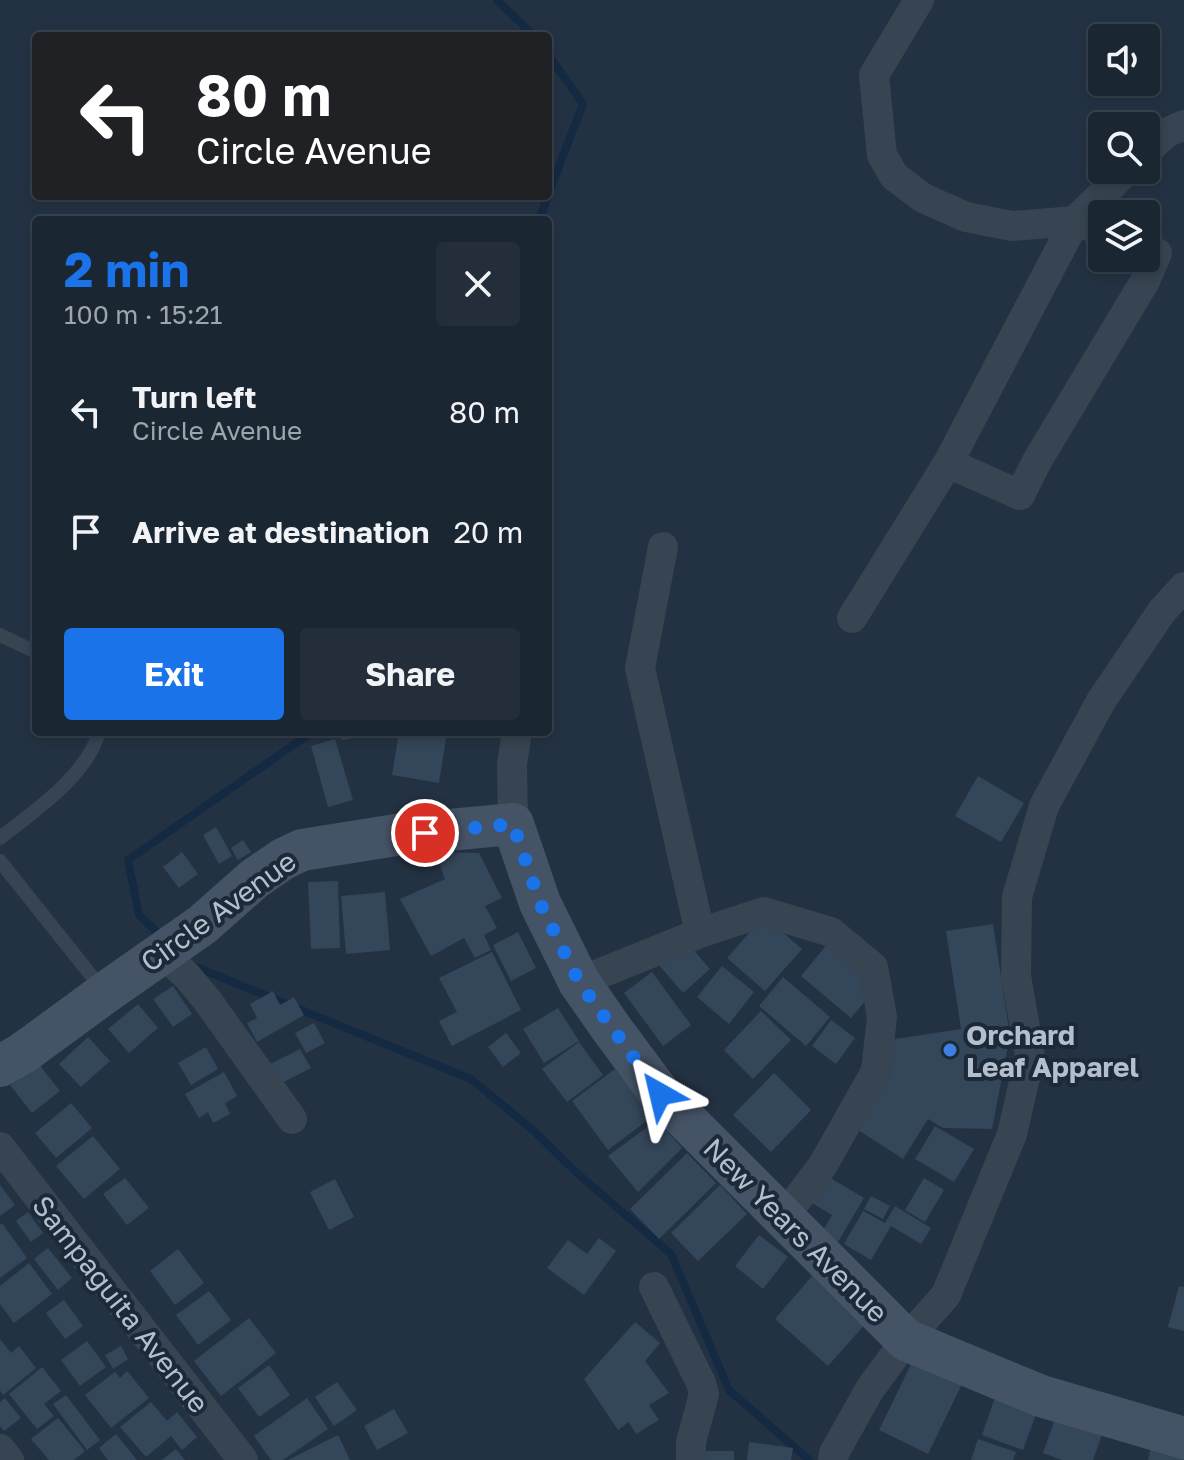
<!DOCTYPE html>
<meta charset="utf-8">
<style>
body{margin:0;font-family:"Golos Text",sans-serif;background:#232e3a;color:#f1f3f6;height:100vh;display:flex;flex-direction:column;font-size:30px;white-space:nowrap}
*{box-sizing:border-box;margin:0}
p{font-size:26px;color:#9fa5ac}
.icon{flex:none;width:44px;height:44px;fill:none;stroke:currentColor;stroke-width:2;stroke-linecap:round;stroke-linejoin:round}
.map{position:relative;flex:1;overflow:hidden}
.details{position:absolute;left:32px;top:216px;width:520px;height:520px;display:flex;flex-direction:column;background:#1a2632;border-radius:8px;box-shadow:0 4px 12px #0003,0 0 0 2px #38434d}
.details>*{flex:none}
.guide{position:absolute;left:32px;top:32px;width:520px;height:168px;border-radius:8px;box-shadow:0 4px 12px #0003,0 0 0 2px #38434d;background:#202124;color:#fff;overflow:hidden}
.tools{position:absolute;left:1088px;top:24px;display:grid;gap:16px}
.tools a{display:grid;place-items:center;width:72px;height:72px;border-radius:8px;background:#1a2632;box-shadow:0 4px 12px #0003,0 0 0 2px #38434d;font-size:40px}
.pin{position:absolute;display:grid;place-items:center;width:68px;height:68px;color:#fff;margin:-34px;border:4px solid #fff;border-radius:50%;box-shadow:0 2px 8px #0007}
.me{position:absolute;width:88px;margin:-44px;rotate:323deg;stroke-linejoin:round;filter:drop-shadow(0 0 6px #0008)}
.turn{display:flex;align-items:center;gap:28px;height:168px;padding:0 32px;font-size:36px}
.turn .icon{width:104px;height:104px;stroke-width:2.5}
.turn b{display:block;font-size:56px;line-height:68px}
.round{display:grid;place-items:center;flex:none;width:84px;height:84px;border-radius:8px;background:#232e3a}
.head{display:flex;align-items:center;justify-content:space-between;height:136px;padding:0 32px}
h1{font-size:48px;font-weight:700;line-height:60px;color:#1a73e8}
.action{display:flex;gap:16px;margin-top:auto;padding:16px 32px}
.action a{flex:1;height:92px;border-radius:8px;background:#1a73e8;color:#fff;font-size:32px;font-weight:700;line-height:92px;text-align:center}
.action a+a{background:#232e3a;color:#f1f3f6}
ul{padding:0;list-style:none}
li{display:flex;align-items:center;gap:24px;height:120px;padding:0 32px}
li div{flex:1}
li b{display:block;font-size:30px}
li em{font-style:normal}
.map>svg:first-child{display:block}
</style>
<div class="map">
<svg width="1184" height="1460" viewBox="0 0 1184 1460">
<rect width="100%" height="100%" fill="#233243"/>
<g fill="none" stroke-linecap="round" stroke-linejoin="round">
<!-- stream -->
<path stroke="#142a43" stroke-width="8" d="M497,0L534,36
M548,54L583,104L548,195
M539,220L548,196
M164,939L139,915L128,860L312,732
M191,965L471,1079L535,1132L578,1174L671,1254L729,1390L809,1460"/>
</g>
<!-- building -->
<path fill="#344659" d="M340,732H383V734L342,740Z
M399,732H447L439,783L392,775Z
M335,739L353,800L328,807L311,746Z
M978,776L1024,803L1001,842L955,816Z
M216,827L232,856L219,864L203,835Z
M243,840L251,852L238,860L231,848Z
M182,852L198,874L179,888L163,867Z
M435,852L479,853L502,898L485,906L497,928L484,935L491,950L475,958L464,938L431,956L400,899L445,879Z
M338,881L340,948L311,949L308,882Z
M385,892L390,950L346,954L341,896Z
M764,916L802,949L765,991L727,958Z
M993,924L1010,1036L992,1129L943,1128L928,1119L903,1159L849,1124L890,1061L895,1039L961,1029L946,931Z
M518,932L536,968L511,981L493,945Z
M834,936L855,953L867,999L851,1018L801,976Z
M685,940L710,969L683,993L658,964Z
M492,952L521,1010L452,1046L439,1021L457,1012L439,978Z
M722,966L754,992L729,1024L697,997Z
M652,972L691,1025L663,1046L624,993Z
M783,977L830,1017L806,1046L759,1006Z
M173,986L192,1014L173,1027L153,999Z
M273,991L280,1005L294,997L304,1015L257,1042L247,1023L257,1018L250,1004Z
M138,1004L158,1028L129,1053L108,1029Z
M558,1008L579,1041L544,1063L523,1029Z
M761,1011L791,1040L753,1079L724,1050Z
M831,1020L855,1038L836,1064L812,1046Z
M314,1023L325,1043L306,1053L295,1033Z
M506,1033L521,1053L503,1067L488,1047Z
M88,1037L110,1061L81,1087L59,1064Z
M579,1042L603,1075L567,1102L542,1069Z
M206,1047L218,1069L191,1085L178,1063Z
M300,1049L311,1068L280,1084L270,1064Z
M38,1063L60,1091L32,1113L10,1085Z
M615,1069L652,1117L608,1150L572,1101Z
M224,1072L237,1096L225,1103L230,1114L213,1123L208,1112L199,1118L185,1094Z
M774,1073L811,1110L771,1152L733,1115Z
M71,1103L92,1128L56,1158L35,1133Z
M657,1120L682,1148L638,1192L608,1156Z
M935,1126L974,1149L954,1182L915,1159Z
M93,1136L120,1169L84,1199L56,1166Z
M687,1153L716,1183L659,1239L630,1209Z
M822,1173L864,1198L838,1242L822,1232L832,1215L807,1200Z
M125,1178L149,1208L127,1225L103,1194Z
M924,1178L944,1190L925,1222L905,1210Z
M335,1179L354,1217L329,1230L310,1192Z
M0,1185L15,1205L0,1216Z
M720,1185L747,1214L698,1261L671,1233Z
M871,1196L890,1206L883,1219L864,1209Z
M895,1206L931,1228L921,1244L891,1226L871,1260L844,1244L863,1211L885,1223Z
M28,1212L43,1233L31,1242L16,1221Z
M2,1223L27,1258L0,1278V1225Z
M759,1235L788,1257L763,1289L735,1266Z
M599,1238L616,1251L584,1295L547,1268L568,1240L587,1254Z
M48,1248L72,1278L58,1290L34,1259Z
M178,1249L204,1283L175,1305L150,1271Z
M29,1263L52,1294L14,1323L0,1304V1286Z
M812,1276L866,1323L828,1366L775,1319Z
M1179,1286L1184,1287V1331L1168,1327Z
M209,1291L231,1320L198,1345L176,1315Z
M64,1300L83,1326L65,1339L46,1313Z
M249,1318L276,1353L221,1396L194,1361Z
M635,1322L660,1343L645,1361L669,1393L649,1405L659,1420L636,1434L629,1422L618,1430L584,1379Z
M0,1339L11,1353L19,1346L36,1368L3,1395L0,1391Z
M87,1341L106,1367L80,1386L61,1360Z
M121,1346L128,1359L113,1369L105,1355Z
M915,1356L964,1380L928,1454L879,1430Z
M269,1365L290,1395L259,1417L238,1388Z
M42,1367L61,1391L44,1404L54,1416L37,1429L9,1394Z
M127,1371L149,1398L111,1428L85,1395L115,1372L120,1378Z
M337,1382L357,1410L334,1426L315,1397Z
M999,1386L1041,1400L1023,1450L982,1435Z
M66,1395L100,1440L87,1450L53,1404Z
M5,1398L21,1418L4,1431L0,1426V1402Z
M307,1398L328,1429L283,1460H271L254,1436Z
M151,1402L167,1421L177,1412L197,1437L182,1450L171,1436L146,1457L120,1427Z
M394,1409L408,1433L377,1450L364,1426Z
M1056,1416L1103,1432L1093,1460H1062L1043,1453Z
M58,1418L85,1451L74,1460H49L31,1439Z
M116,1434L137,1460H108L99,1448Z
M338,1435L350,1460H288Z
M978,1439L1016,1452L1013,1460H971Z
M749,1442L793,1448L791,1460H747Z
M1152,1442L1184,1450V1460H1148Z
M176,1449L185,1460H162Z
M695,1451H734V1460H695Z"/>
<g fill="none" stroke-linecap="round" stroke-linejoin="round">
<!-- lane -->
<path stroke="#374452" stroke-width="14" d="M0,635L36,652
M0,838C34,811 87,776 99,732
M0,861L102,989"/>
<!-- street -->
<path stroke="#374452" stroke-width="30" d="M919,0L874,75L882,155L894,176L923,198L966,217L1012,226L1075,221L1127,170
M1146,152L1166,133L1184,125
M948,463L1020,495L1037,461L1145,281L1157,253L1146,248
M663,547L640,668L700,933
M852,618L948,463L1075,221L1102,231
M513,824L512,764L517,732
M162,953L187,976L207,1000L292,1119
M579,982L700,933L764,912L831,932L873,967L882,1017L876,1071L823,1165L783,1218
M0,1147L243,1460
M654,1287L701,1383L704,1394L691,1442V1460
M0,1449L9,1460
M833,1460L834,1453L870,1389L906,1340L946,1295L1012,1134L1030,1056L1016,976L1017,897L1044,806L1101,701L1162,611L1184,587"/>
<!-- secondary -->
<path stroke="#455366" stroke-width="42" d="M0,1066L23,1053L105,993L202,925L254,879L283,859L302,850L396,835L513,824L540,903L579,982L611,1028L660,1094L906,1340L1041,1396L1184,1438"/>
</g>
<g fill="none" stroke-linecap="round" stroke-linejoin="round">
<!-- route -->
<path stroke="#1a73e8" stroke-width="14" stroke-dasharray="0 25.2" d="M425,833L513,824L540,903L579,982L660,1094"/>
</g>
<!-- markers -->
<circle fill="#3f7fe0" stroke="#1c2938" stroke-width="3" cx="950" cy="1050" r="8"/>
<g text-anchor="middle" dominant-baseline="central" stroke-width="8" stroke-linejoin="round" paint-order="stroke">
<!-- street labels -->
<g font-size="28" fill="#b4bfcd" stroke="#1c2938">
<text transform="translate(218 911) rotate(-36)">Circle Avenue</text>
<text transform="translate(796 1230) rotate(45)">New Years Avenue</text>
<text transform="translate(121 1304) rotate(52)">Sampaguita Avenue</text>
</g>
<!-- poi labels -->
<g font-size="28" font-weight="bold" fill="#b4bfcd" stroke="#1c2938" text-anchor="start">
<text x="966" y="1034">Orchard<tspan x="966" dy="32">Leaf Apparel</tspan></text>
</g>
</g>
</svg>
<div class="tools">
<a><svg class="icon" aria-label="sound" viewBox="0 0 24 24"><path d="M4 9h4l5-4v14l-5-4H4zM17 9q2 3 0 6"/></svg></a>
<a><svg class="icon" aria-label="search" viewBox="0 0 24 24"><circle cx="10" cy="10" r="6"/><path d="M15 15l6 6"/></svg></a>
<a><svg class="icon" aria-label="layers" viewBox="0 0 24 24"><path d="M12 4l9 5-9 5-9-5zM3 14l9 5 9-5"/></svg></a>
</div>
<div class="pin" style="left:425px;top:833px;background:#d93025"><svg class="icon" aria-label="arrive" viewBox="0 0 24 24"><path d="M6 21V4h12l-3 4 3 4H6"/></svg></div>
<svg class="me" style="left:660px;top:1094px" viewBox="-20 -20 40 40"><path d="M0-17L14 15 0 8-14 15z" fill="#1a73e8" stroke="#fff" stroke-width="4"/></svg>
<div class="guide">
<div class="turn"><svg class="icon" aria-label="left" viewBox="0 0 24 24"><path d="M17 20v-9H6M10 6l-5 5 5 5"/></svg><div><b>80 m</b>Circle Avenue</div></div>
</div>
<section class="details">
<div class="head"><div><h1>2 min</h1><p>100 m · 15:21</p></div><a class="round"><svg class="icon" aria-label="close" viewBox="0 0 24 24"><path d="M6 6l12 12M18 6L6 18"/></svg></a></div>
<ul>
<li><svg class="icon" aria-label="left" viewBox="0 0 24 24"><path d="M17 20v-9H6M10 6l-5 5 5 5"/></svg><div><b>Turn left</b><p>Circle Avenue</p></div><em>80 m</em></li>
<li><svg class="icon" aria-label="arrive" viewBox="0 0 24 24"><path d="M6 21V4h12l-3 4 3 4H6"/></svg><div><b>Arrive at destination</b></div><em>20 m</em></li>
</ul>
<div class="action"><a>Exit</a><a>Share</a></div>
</section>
</div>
